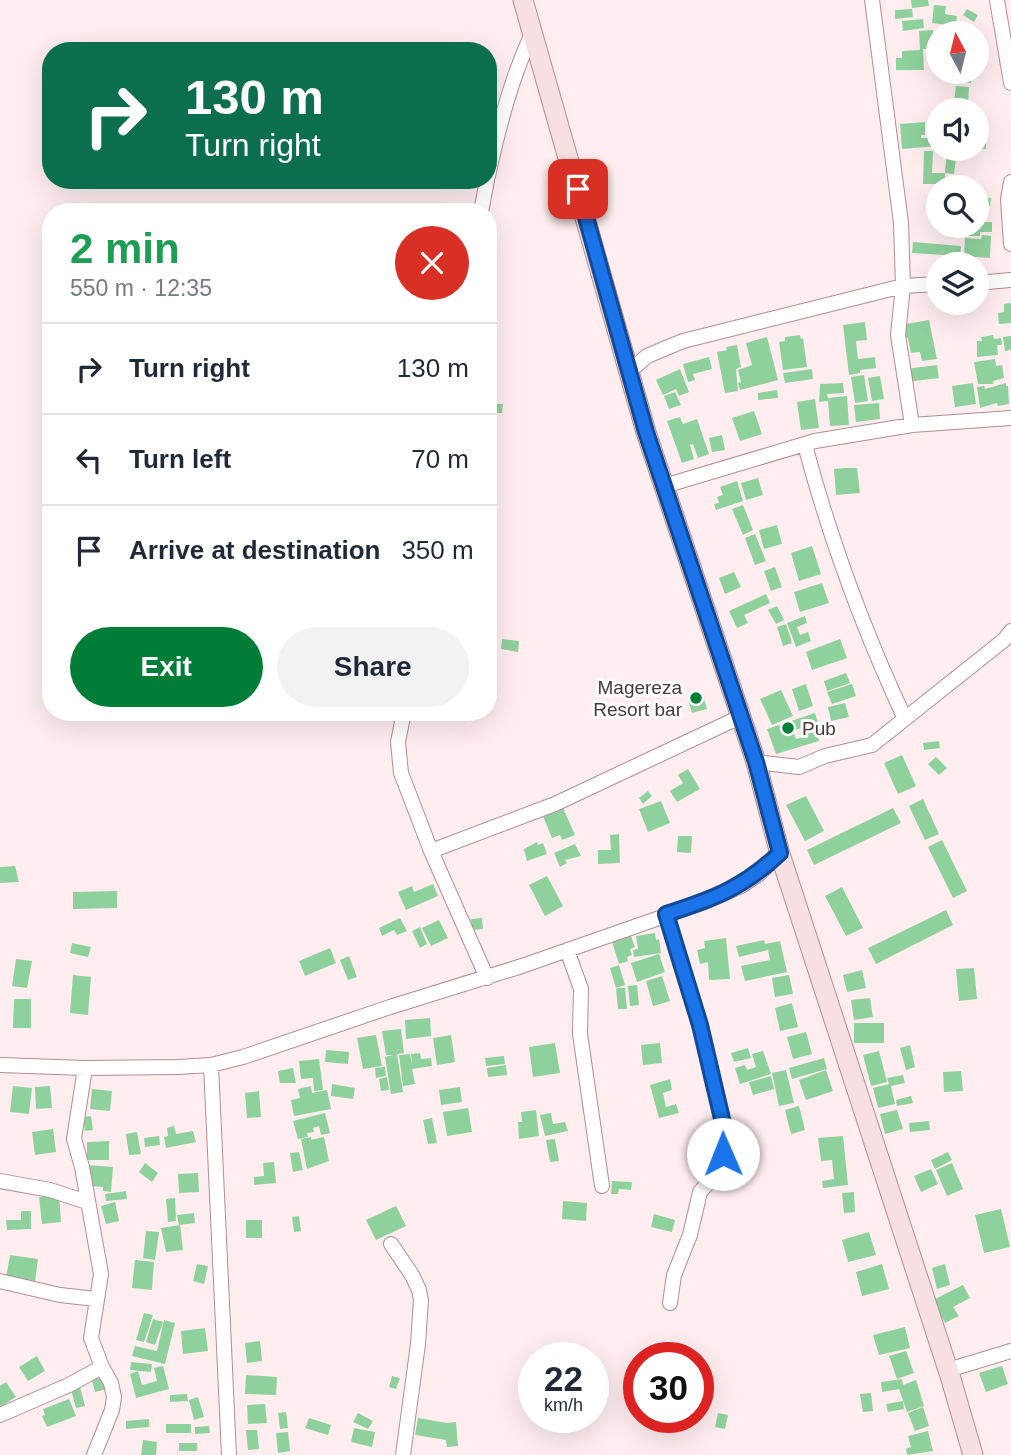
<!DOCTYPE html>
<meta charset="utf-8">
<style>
body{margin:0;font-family:Helvetica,sans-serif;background:#f2f2f3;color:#1f2937;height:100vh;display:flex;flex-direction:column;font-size:26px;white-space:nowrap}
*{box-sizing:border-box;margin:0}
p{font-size:23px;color:#747a83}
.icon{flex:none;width:38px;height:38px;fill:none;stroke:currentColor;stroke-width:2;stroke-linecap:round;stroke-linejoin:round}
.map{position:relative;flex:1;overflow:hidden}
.drawer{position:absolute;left:42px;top:203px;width:455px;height:518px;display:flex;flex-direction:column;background:#fff;border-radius:28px;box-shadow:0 7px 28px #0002}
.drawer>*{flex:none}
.guide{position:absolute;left:42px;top:42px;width:455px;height:147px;border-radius:28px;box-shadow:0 7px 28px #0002;background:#0b6e4f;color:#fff;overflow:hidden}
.needle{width:46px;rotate:353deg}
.fabs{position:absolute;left:926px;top:21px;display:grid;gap:14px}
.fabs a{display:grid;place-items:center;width:63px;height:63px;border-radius:50%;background:#fff;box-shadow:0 7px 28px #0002;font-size:35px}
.speed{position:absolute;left:518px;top:1342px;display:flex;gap:14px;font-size:35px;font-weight:700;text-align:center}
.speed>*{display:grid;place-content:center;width:91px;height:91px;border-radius:50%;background:#fff;box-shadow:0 7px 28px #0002;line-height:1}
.speed small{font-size:18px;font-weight:400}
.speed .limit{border:10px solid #d22;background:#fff;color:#111}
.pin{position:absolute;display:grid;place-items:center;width:60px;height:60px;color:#fff;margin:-30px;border-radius:14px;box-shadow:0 4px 10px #0006}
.me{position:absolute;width:77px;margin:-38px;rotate:359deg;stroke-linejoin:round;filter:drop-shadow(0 0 5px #0008)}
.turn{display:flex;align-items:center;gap:24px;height:147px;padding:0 28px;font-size:32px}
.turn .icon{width:91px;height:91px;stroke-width:2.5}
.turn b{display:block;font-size:49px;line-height:60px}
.round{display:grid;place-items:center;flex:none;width:74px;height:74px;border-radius:37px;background:#f2f2f3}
.summary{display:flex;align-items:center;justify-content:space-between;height:119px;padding:0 28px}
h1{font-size:42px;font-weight:700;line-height:52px;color:#1e9e55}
.cta{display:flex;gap:14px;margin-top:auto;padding:14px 28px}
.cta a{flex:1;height:80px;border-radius:42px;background:#007e37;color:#fff;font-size:28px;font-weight:700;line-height:80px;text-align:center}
.cta a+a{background:#f2f2f3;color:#1f2937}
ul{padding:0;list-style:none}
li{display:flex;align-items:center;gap:21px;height:91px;padding:0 28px;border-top:2px solid #e0e1e3}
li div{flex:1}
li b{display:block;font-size:26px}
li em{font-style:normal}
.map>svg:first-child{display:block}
</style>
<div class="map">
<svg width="1011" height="1455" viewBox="0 0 1011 1455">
<rect width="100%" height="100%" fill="#ffedef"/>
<!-- building -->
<path fill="#8fd19c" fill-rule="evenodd" d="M911,0H928L929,6L912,8Z
M934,5L946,6L945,14L957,16L956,26L932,23Z
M912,9L913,17L895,19V10Z
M967,9L978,15L974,22L963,15Z
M923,19L924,28L903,31L902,21Z
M933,30L934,49H923L924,70H896V58H902V51L920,50L919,31Z
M949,72L972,73L971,83L948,80Z
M956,86L969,87L968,103L954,102Z
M925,122V135H921V138H933L932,132H927V125L938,124V146L902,149L900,124Z
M976,140H986V149H976Z
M947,149L957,150L954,174L945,173Z
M924,151H933L932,173H945V184H923Z
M976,197L991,198L990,206L976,205Z
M976,222H992V232H980V236H965L966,226H976Z
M951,226L962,227L961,238L950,237Z
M982,235L991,236L990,258L964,256L965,238L981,239Z
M913,242L961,246L960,256L912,253Z
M1011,303V323L999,324L998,313L1004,312V304Z
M929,320L937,359L922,361L920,352L911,353L908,338L902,339L900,325Z
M865,322L867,340L856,341L858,359L875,357L876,368L860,370V373L849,375L843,325Z
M800,335L801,339L803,338L807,367L783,370L779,342L785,341V337Z
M993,335L994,339L1001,338L1002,345H997L998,355L977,357V341H982L981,337Z
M1011,336V350L1005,351L1003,337Z
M767,337L778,380L740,390L738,383L741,382L738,370L752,365L746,343Z
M737,345L741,367L736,369L738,391L725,393L717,352L727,350L726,347Z
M709,357L712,369L693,374L695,380L688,382L683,364Z
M995,359L996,366L1002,365L1004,378L993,381V384H978L974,362Z
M937,365L939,378L907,382L905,369Z
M680,369L689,392L679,396L676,389L663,395L656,380Z
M812,369L813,379L785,383L783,373Z
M864,375L868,401L855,403L851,377Z
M880,376L884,399L872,401L868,378Z
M843,383L844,393L827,394L828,398L847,396L849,425L830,426L828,401L819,402L820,384Z
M973,383L976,404L955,407L952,386Z
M1006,383V386H1008L1009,404L998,406L997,403L980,408L977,387L984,386L985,389Z
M777,390L778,398L758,400V393Z
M675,392L681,405L669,409L664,396Z
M815,399L819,428L801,430L797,402Z
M879,403L880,419L856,422L854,405Z
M493,404H503L502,413H493Z
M754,411L762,434L740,441L732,418Z
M680,417L683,424L697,419L709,454L698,458L693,444L690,445L694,459L682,463L667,421Z
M722,435L725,450L712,452L709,438Z
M844,468H857L860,493L836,495L834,469Z
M758,478L763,495L746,500L741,483Z
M737,481L743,501L716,510L714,504L719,503L717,497L723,495L720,487Z
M743,505L753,530L743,535L732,509Z
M777,525L782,544L764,549L759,530Z
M755,534L766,561L755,565L745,538Z
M812,546L821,574L799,581L791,553Z
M775,567L782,587L771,591L764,571Z
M734,572L741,587L725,594L719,578Z
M822,583L829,603L800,612L794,592Z
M766,594L770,603L744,615L748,623L737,628L729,611Z
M777,606L784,620L776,624L768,610Z
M805,616L807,623L797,627L800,635L808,632L811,641L796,647L787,623Z
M786,624L792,643L783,646L777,627Z
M502,639L519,641L518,652L501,649Z
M840,639L847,658L812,670L806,652Z
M846,673L850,683L827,691L824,681Z
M806,684L813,706L799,711L792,689Z
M852,684L856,696L832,704L827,692Z
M781,690L793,716L772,725L760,699Z
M703,695L707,709L692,713L688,700Z
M845,703L849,717L831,721L828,707Z
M815,713L818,723L815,724L819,741L776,754L767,729ZM804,727L807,736L796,739L793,731Z
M939,741L940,748L924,750L923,743Z
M902,755L916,786L898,794L884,763Z
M936,757L947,768L939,775L928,764Z
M688,769L700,789L677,802L670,791L683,783L678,775Z
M648,791L652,796L643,804L639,798Z
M806,796L824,831L805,841L786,805Z
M923,799L939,834L925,840L909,806Z
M560,801L575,835L562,840L560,835L552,838L542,814Z
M661,801L670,823L648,832L639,809Z
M893,808L901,823L814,865L807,850Z
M619,834L620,863L598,864V850H611L610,835Z
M678,836H692L691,853L677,852Z
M942,840L967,891L953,898L928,847Z
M537,842L538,845L543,843L547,854L527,861L524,849Z
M575,844L581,856L565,860L567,863L560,867L554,853Z
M15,866L19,882L0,883V867Z
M547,876L563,906L545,916L529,885Z
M433,884L438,896L406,910L398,892L412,886L414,892Z
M842,887L863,928L846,936L825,896Z
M117,891V908L73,909V892Z
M946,910L953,925L876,964L868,948Z
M400,918L407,931L397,935L394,930L382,936L379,928Z
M482,918L483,929L472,930L471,919Z
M439,920L448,938L431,946L422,928Z
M420,927L427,944L420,948L412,931Z
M655,933L656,940L659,939L661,953L634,957L633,950L638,949L636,936Z
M631,936L635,947L630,949L632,955L627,957L628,961L619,964L612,942Z
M726,938L730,979L709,980L708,962L700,964L697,950L705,948L704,941Z
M764,940L765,944L780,941L787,972L745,981L741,966L770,960L768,950L739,957L736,946Z
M72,943L91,947L88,957L70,953Z
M330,948L336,963L305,976L299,961Z
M659,954L665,972L637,982L631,963Z
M349,956L357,977L348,980L340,960Z
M16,959L32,961L27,988L12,986Z
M619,965L625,985L616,988L610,968Z
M974,968L977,999L959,1001L956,969Z
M862,970L866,988L847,992L843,975Z
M73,975L91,977L88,1015L70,1013Z
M789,975L793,994L775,997L772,978Z
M662,976L670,1001L653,1006L646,981Z
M637,985L639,1005L630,1006L628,986Z
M618,988H625L627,1009H618L616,989Z
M870,998L873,1017L854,1020L851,1000Z
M14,999H31V1028H13Z
M792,1003L798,1027L780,1031L775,1008Z
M430,1018L431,1036L406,1039L405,1020Z
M854,1023H884V1043H854Z
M401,1029L404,1053L397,1054L403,1092L391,1094L385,1057L393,1055H386L382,1031Z
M806,1032L812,1054L793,1059L787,1037Z
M376,1035L382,1066L363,1069L357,1038Z
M451,1035L455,1062L437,1065L433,1038Z
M555,1043L560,1073L533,1077L529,1047Z
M660,1043L662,1063L643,1065L641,1045Z
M910,1045L915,1067L906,1070L900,1048Z
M748,1048L751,1058L734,1062L731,1053Z
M326,1050L349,1052L348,1064L325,1062Z
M763,1051L771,1074L740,1084L735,1068L745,1065L747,1070L756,1067L752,1054Z
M879,1051L887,1082L871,1086L863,1055Z
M420,1053L421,1059L431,1058L432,1066L412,1069L415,1084L403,1086L399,1055L410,1054L412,1065L411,1054Z
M504,1056L505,1064L486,1066L485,1058Z
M824,1058L827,1069L792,1079L789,1068Z
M319,1059L323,1090L314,1091L313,1078L301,1079L299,1061Z
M506,1065L507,1075L488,1077L487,1068Z
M385,1067L386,1076L376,1078L375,1068Z
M293,1068L296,1083H280L278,1071Z
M786,1070L794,1103L779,1106L772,1073Z
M826,1070L833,1091L806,1100L799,1080Z
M961,1071L963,1091L944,1092L943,1072Z
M903,1075L905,1083L891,1086L895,1104L878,1108L873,1088L889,1084L887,1078Z
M771,1076L774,1089L753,1095L749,1082Z
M387,1077L389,1090L381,1091L379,1079Z
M670,1079L672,1090L663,1093L666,1107L676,1104L679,1113L659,1118L650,1085Z
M332,1084L355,1088L353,1099L331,1096Z
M13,1086L32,1088L29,1114L10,1112Z
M50,1086L52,1108L36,1109L35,1087Z
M311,1086L312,1093L327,1090L331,1109L294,1116L291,1100L300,1098L298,1089Z
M460,1087L462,1102L441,1105L439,1090Z
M92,1089L112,1091L110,1111L90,1109Z
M259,1091L261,1117L247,1118L245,1093Z
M911,1096L913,1103L897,1106L896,1100Z
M799,1106L805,1130L791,1134L785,1110Z
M468,1108L472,1132L447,1136L443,1112Z
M536,1110L539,1136L519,1139L518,1122H522L521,1112Z
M897,1110L903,1129L885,1134L880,1114Z
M325,1113L330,1133L321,1135L319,1126L313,1128L314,1132L307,1133L308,1137L298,1139L293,1121Z
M551,1113L553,1124L565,1122L568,1131L545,1136L540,1115Z
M91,1116L93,1130L85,1131L83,1117Z
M432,1118L437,1143L428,1144L423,1120Z
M929,1121L930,1130L910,1132L909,1123Z
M174,1126L176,1134L193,1131L196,1142L166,1148L164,1137L168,1136L167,1128Z
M53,1129L56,1152L35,1155L32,1132Z
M137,1132L141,1154L129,1155L126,1134Z
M159,1136L160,1145L145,1147L144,1138Z
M843,1136L848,1185L823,1188L822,1181L834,1179L832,1160L821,1161L818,1138Z
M311,1137V1140L324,1137L329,1161L307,1169L301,1139Z
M555,1139L559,1161L550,1162L546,1140Z
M109,1141V1160H87V1142Z
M299,1152L303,1170L293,1172L290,1153Z
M948,1152L952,1160L935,1169L931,1160Z
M274,1162L276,1183L254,1185V1177L264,1176L263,1163Z
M145,1163L158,1173L152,1182L139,1172Z
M952,1163L963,1189L947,1196L936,1170Z
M88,1165L113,1167L111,1192L103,1191V1187L91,1186V1178H87Z
M931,1169L938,1184L921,1192L914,1176Z
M198,1173L199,1192L179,1193L178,1174Z
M612,1181L632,1182L631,1190L619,1189L618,1194H611Z
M126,1191L127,1199L106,1201L105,1194Z
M854,1192L855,1212L844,1213L842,1193Z
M59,1195L61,1222L42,1224L39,1197Z
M175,1198L176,1221L168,1222L166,1199Z
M563,1201L587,1203L586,1221L562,1219Z
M115,1202L119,1221L106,1224L101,1206Z
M396,1206L406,1226L376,1240L366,1220Z
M1001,1209L1010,1247L984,1253L975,1215Z
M21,1211H31V1229L7,1230L6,1220H21Z
M194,1213L195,1223L179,1225L177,1215Z
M654,1214L675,1220L672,1232L651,1227Z
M299,1216L301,1231L294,1232L292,1217Z
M246,1220H262V1238H246Z
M180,1225L183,1250L166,1252L161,1228Z
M146,1231L159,1232L155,1260L143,1258Z
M869,1232L876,1255L848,1262L842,1240Z
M10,1255L38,1259L35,1282L6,1278Z
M135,1260L154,1262L152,1290L132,1288Z
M197,1264L208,1266L204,1284L193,1281Z
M882,1264L889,1289L862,1296L856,1272Z
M945,1264L950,1285L937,1289L932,1268Z
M963,1285L970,1298L953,1307L959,1316L945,1323L933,1300Z
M144,1313L153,1315L144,1342L136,1340Z
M153,1319L163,1322L155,1345L146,1342Z
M164,1320L175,1323L165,1364L132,1356L135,1346L157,1351Z
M905,1327L910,1348L879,1355L873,1335Z
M205,1328L208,1351L183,1354L181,1331Z
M260,1341L262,1361L247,1363L245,1343Z
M906,1351L914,1373L897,1379L889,1356Z
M37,1356L45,1371L28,1381L19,1367Z
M131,1362L152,1364L151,1372L130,1370Z
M163,1366L169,1389L136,1398L130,1374L138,1371L142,1385L157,1381L154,1368Z
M1002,1366L1008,1384L986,1392L979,1373Z
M246,1375L277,1377L276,1395L245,1394Z
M392,1376L400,1378L396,1389L389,1387Z
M104,1377L107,1389L95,1392L92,1380Z
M902,1379L903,1385L916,1380L924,1406L907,1412L899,1389L882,1392L881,1382Z
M6,1382L16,1397L0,1407V1386Z
M80,1387L85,1406L76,1408L71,1390Z
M871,1393L873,1411L863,1412L860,1394Z
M187,1394L188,1401L170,1402V1395Z
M198,1397L204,1417L194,1420L189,1400Z
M69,1399L76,1416L47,1427L42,1416L45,1415L43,1409Z
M903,1401L904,1409L888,1412L886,1404Z
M265,1404L267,1423L248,1424L247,1405Z
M923,1407L929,1426L915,1431L908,1413Z
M286,1412L288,1428L280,1429L278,1413Z
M358,1413L373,1421L368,1429L353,1422Z
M718,1413L728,1415L725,1429L715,1427Z
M309,1418L331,1425L328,1435L305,1428Z
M418,1418L447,1423L456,1422L458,1446L447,1447L446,1440L415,1435Z
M149,1419V1427L126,1429V1421Z
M166,1424H191V1433H166Z
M209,1426L210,1433L195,1434V1427Z
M354,1428L375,1432L372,1447L351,1442Z
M246,1430H257L259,1449L248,1450Z
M928,1431L933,1451L907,1455L906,1449L911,1447L908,1436Z
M288,1432L290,1451L278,1453L276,1433Z
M143,1440L157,1442L156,1455H141Z
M179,1443H197V1451H179Z"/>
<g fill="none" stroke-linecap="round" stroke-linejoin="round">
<defs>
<path id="street" d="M872,0L901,223L903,286L898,335L912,425
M997,0L1011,83
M488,176C498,129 512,75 533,32
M1011,182L1008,199L1011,244
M481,212L487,180
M976,283L1011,280
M629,372L647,356L683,341L903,286L938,284
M805,445C830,539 864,631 905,719
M664,486L815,441L912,425L1011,418
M404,712L398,742L401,773L431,851L487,978
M756,762L799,767L825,756L872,745L1004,640L1011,631
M431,851L555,804L740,717
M666,914L700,1025L723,1123L725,1146L716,1174L700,1192L690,1235L674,1275L670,1303
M567,950L581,989L580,1034L602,1186
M0,1065L85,1068L178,1067L211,1065L243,1057L390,1007L522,966L705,902L741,886L759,874L780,854
M211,1065L229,1455
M85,1068L74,1139L82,1167L101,1274L91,1338L102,1367L111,1383L114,1397L112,1410L94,1455
M0,1181L50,1190L87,1202
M391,1244L412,1275L419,1290L421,1300L418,1344L403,1455
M0,1281L60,1295L96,1299
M948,1370L1011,1351
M0,1415L69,1385L102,1367"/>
<path id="secondary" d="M523,0L646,432L756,762L780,854L951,1379L973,1455"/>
</defs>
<!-- street casing -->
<use href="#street" stroke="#b38d91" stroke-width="16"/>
<!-- secondary casing -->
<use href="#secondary" stroke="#b38d91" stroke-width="21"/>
<!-- street -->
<use href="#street" stroke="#fff" stroke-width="14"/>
<!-- secondary -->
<use href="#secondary" stroke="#f7dfe2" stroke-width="19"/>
</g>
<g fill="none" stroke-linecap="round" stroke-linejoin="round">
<defs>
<path id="route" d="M578,189L646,432L756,762L780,853C743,888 713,899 666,914L700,1025L723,1123V1154"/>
</defs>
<!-- route casing -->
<use href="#route" stroke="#114b97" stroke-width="18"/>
<!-- route -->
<use href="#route" stroke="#1a73e8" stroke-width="12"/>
</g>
<!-- markers -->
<g fill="#007e37" stroke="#fff" stroke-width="2.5">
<circle cx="696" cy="698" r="7"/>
<circle cx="788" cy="728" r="7"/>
</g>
<g text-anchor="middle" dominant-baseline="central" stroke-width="6" stroke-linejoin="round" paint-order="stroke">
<!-- poi labels -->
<g font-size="19" fill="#48383a" stroke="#fff" text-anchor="end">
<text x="682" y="687">Magereza<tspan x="682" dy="22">Resort bar</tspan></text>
<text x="802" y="728" text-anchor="start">Pub</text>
</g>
</g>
</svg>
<div class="fabs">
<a><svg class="needle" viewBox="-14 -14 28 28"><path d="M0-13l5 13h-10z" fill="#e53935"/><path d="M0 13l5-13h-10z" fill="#747a83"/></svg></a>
<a><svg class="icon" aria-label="sound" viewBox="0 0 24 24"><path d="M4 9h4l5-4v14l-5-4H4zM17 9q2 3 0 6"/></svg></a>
<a><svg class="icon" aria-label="search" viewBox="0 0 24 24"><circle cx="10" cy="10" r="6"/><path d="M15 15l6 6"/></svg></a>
<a><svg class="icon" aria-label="layers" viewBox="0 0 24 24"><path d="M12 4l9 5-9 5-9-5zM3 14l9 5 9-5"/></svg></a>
</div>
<div class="speed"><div>22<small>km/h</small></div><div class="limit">30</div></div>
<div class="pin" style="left:578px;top:189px;background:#d93025"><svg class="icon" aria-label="arrive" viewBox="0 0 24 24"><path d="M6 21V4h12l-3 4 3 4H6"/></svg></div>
<svg class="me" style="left:723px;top:1154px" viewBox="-20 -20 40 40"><circle r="19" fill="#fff"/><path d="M0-13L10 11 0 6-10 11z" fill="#1a73e8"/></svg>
<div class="guide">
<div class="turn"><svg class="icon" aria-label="right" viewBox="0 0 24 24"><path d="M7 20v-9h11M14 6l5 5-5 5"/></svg><div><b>130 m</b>Turn right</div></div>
</div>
<section class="drawer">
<div class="summary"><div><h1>2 min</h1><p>550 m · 12:35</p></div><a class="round" style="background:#d93025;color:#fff"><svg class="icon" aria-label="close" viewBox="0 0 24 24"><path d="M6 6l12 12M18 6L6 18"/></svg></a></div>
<ul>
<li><svg class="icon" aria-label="right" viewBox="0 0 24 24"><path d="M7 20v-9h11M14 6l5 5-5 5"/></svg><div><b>Turn right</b></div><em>130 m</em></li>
<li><svg class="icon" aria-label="left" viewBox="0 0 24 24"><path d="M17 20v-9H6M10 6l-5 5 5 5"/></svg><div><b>Turn left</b></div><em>70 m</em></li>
<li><svg class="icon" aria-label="arrive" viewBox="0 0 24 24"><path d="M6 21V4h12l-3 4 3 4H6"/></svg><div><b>Arrive at destination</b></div><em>350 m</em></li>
</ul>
<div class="cta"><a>Exit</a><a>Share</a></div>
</section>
</div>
